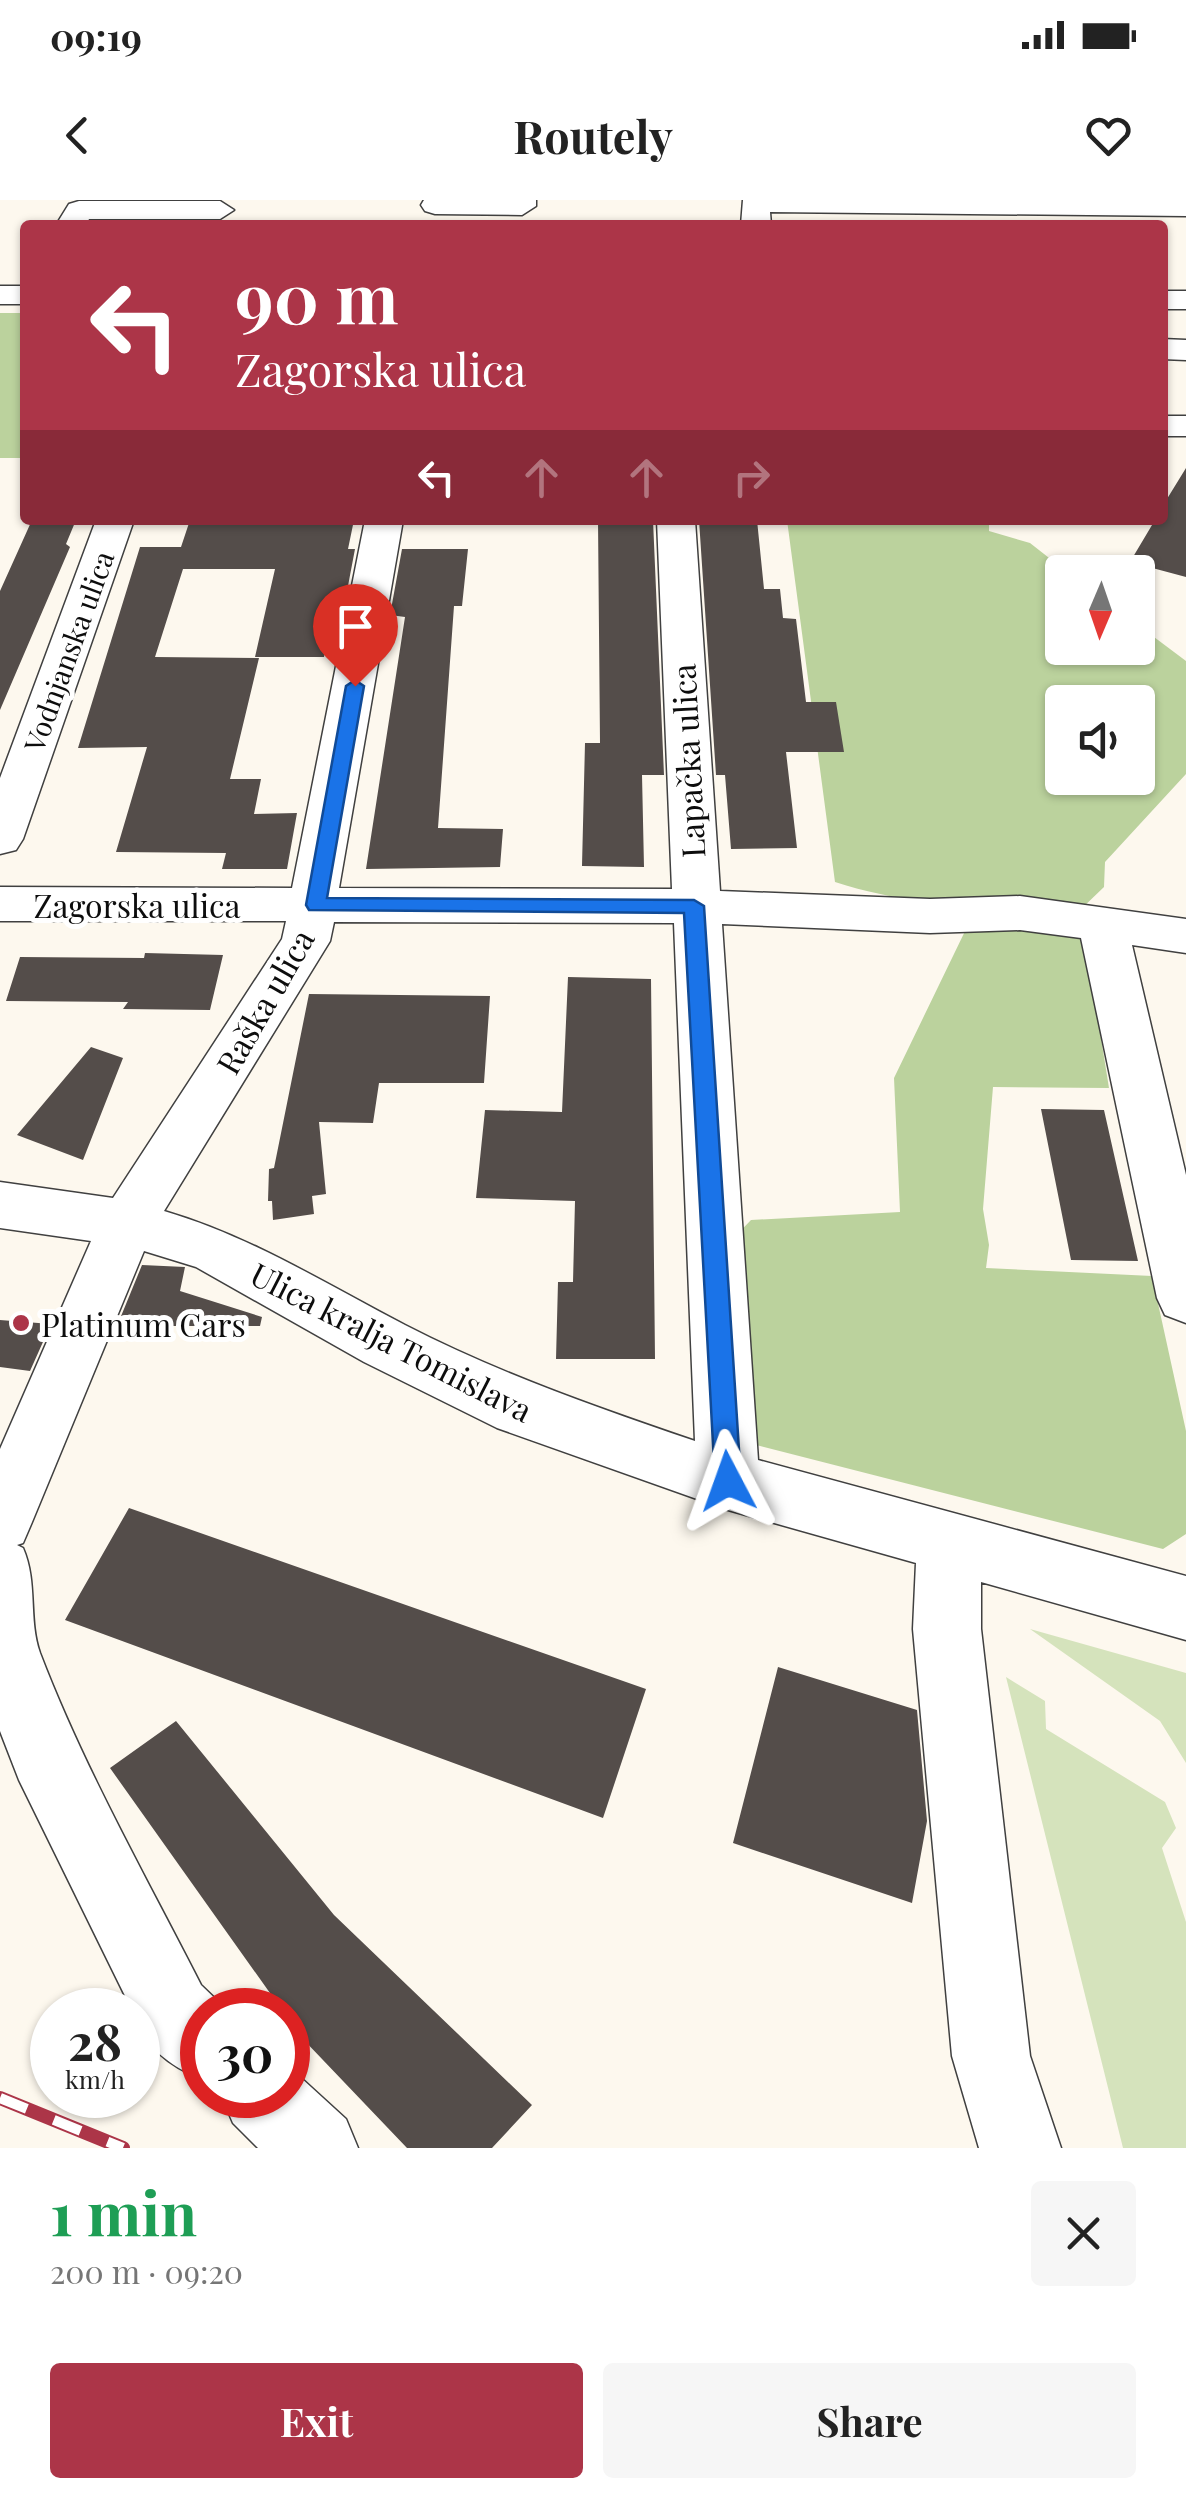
<!DOCTYPE html>
<meta charset="utf-8">
<style>
body{margin:0;font-family:"Playfair Display",serif;background:#f6f6f6;color:#222;height:100vh;display:flex;flex-direction:column;font-size:38px;white-space:nowrap}
*{box-sizing:border-box;margin:0}
p{font-size:32px;color:#767676}
.icon{flex:none;width:55px;height:55px;fill:none;stroke:currentColor;stroke-width:2;stroke-linecap:round;stroke-linejoin:round}
.map{position:relative;height:1948px;overflow:hidden}
.drawer{display:flex;flex-direction:column;background:#fff;flex:1}
.drawer>*{flex:none}
.guide{position:absolute;left:20px;top:20px;width:1148px;height:305px;border-radius:10px;box-shadow:0 2px 8px #0004;background:#ac3548;color:#fff;overflow:hidden}
.needle{width:65px;rotate:182deg}
.fabs{position:absolute;left:1045px;top:355px;display:grid;gap:20px}
.fabs a{display:grid;place-items:center;width:110px;height:110px;border-radius:10px;background:#fff;box-shadow:0 2px 8px #0004;font-size:50px}
.speed{position:absolute;left:30px;top:1788px;display:flex;gap:20px;font-size:50px;font-weight:700;text-align:center}
.speed>*{display:grid;place-content:center;width:130px;height:130px;border-radius:50%;background:#fff;box-shadow:0 2px 8px #0004;line-height:1}
.speed small{font-size:25px;font-weight:400}
.speed .limit{border:15px solid #d22;background:#fff;color:#111}
.pin{position:absolute;display:grid;place-items:center;width:85px;height:85px;color:#fff;margin:-102px -42px;border-radius:50% 50% 50% 0;rotate:-45deg;box-shadow:0 0 10px #0007}
.pin .icon{rotate:45deg}
.me{position:absolute;width:110px;margin:-55px;rotate:356deg;stroke-linejoin:round;filter:drop-shadow(0 0 8px #0008)}
.turn{display:flex;align-items:center;gap:35px;height:210px;padding:0 50px;font-size:45px}
.turn .icon{width:130px;height:130px;stroke-width:2.5}
.turn b{display:block;font-size:70px;line-height:85px}
.lanes{display:flex;align-items:center;height:95px;padding:0 50px;background:#0003;justify-content:center;gap:50px;direction:ltr}
.lanes .off{opacity:.35}
.round{display:grid;place-items:center;flex:none;width:105px;height:105px;border-radius:10px;background:#f6f6f6}
.summary{display:flex;align-items:center;justify-content:space-between;height:170px;padding:0 50px}
h1{font-size:60px;font-weight:700;line-height:75px;color:#1e9e55}
.action{display:flex;gap:20px;margin-top:auto;padding:20px 50px}
.action a{flex:1;height:115px;border-radius:10px;background:#ac3548;color:#fff;font-size:40px;font-weight:700;line-height:115px;text-align:center}
.action a+a{background:#f6f6f6;color:#222}
.status{display:flex;justify-content:space-between;align-items:center;height:70px;padding:0 50px;background:#fff;direction:ltr}
.status svg{height:28px;fill:currentColor}
header{display:flex;justify-content:space-between;align-items:center;height:130px;padding:0 50px;background:#fff;font-size:45px;font-weight:700}
.map>svg:first-child{display:block}
</style>
<div class="status"><b>09:19</b><svg viewBox="0 0 49 12"><path d="M0 12V9h3v3zM5 12V6h3v6zM10 12V3h3v9zM15 12V0h3v12zM26 1h20v11H26zM47 4h2v5h-2z"/></svg></div>
<header><svg class="icon" aria-label="back" viewBox="0 0 24 24"><path d="M15 5l-7 7 7 7"/></svg>Routely<svg class="icon" aria-label="heart" viewBox="0 0 24 24"><path d="M12 20l-8-8c-3-5 5-10 8-4 3-6 11-1 8 4z"/></svg></header>
<div class="map">
<svg width="1186" height="1948" viewBox="0 0 1186 1948">
<rect width="100%" height="100%" fill="#fdf8ee"/>
<!-- green -->
<path fill="#d5e3bc" d="M1030,1429L1186,1473V1563L1160,1521Z
M1006,1477L1045,1501L1046,1529L1165,1602L1176,1628L1162,1648L1186,1722V1948H1123Z"/>
<!-- forest -->
<path fill="#bbd29d" fill-rule="evenodd" d="M0,113H25V258H0Z
M787,320H989V331L1030,343L1067,372H1062V448H1138V425L1186,461V574L1105,662L1104,687L1079,711C996,708 915,708 835,682ZM1062,502H1138V578H1062Z
M1032,719L1085,739L1109,888L993,887L983,1009L989,1045L986,1068L1152,1076L1186,1231V1334L1163,1349L733,1239L725,1047L751,1020L900,1012L894,878L968,725Z"/>
<!-- building -->
<path fill="#544d4a" d="M1186,268V377L1130,362L1155,320H1162V307Z
M32,320H76L66,344L70,347L0,510V391Z
M215,320H354L348,349H355L344,407L333,405L324,457H255L275,369H183L155,457L259,458L230,579H261L254,614L297,613L287,669H222L226,653L116,652L147,547L78,548L140,347H181L189,323Z
M598,320H653L664,575H642L644,667L582,666L585,543H600Z
M699,320H757L764,389H780L783,418L796,419L806,502H836L844,552H786L797,648L731,649L725,575H716Z
M402,349H468L462,406H454L438,628L503,629L500,667L366,669L405,417L390,415Z
M145,753L223,755L210,810L123,809L128,802L6,801L20,757L144,758Z
M568,777L651,779L655,1159H556L558,1082H573L575,1001L476,998L485,910L562,912Z
M309,794L490,796L484,883H379L373,923L319,922L326,994L312,996L314,1014L273,1020L272,1001H268L269,969L274,968Z
M91,847L123,858L83,960L17,935Z
M1041,909L1104,910L1138,1061L1071,1060Z
M142,1065L185,1067L180,1091L262,1117L260,1126H117Z
M0,1120L51,1124L30,1171L0,1167Z
M129,1308L646,1489L603,1618L65,1420Z
M778,1467L917,1510L927,1621L912,1703L733,1643Z
M176,1521L334,1715L532,1905L492,1948H407L301,1837L288,1810H282L110,1568Z"/>
<g fill="none" stroke-linecap="round" stroke-linejoin="round">
<defs>
<path id="minor" d="M424,0H536V6L522,15L435,14L425,11L421,5Z
M743,0H1186V16L770,12L771,25H741Z
M79,1H220L234,10L220,19H89L86,25H56L69,4Z
M0,86H25V104H0Z
M1162,91H1186V109H1162Z
M1162,139L1186,140V160L1162,159Z
M1162,216H1186V236H1162Z
M96,320H134L23,639L16,650L0,654V578Z
M365,320H403L339,688L672,689L657,320H695L720,691L930,699L1020,696L1186,719V753L1132,745L1186,975V1123L1165,1115L1157,1098L1081,738L1020,730L930,733L722,724L758,1260L1186,1376V1440L981,1382V1429L1030,1856L1061,1948H979L952,1856L913,1429L916,1363L728,1310L497,1228L364,1162L196,1067L144,1051L32,1322L23,1343L17,1345L23,1348C38,1382 28,1419 40,1453C84,1568 145,1675 201,1785L227,1810H202V1879C173,1868 138,1845 138,1810H132L19,1580L0,1531V1249L91,1041L0,1028V982L113,998L282,739L286,721H0V687L292,688ZM334,722L674,723L695,1241C595,1207 498,1173 405,1125C324,1083 252,1037 164,1011L330,741Z
M288,1866L346,1919L358,1948H258L233,1923L221,1895H288Z"/>
</defs>
<!-- minor casing -->
<use href="#minor" stroke="#404040" stroke-width="3"/>
<!-- minor -->
<use href="#minor" fill="#fff" fill-rule="evenodd"/>
<defs>
<path id="rail" d="M0,1898L123,1948"/>
</defs>
<!-- rail casing -->
<use href="#rail" stroke="#ac3548" stroke-width="14"/>
<!-- rail -->
<use href="#rail" stroke="#fff" stroke-width="10" stroke-dasharray="29" stroke-linecap="butt"/>
</g>
<!-- route -->
<path fill="#1a73e8" stroke="#114b97" stroke-width="2.5" d="M355,480L364,486L327,698L694,700L704,706L741,1281L737,1290L728,1293L719,1290L715,1281L684,713L309,710L306,705L346,486Z"/>
<!-- markers -->
<circle fill="#ac3548" stroke="#fff" stroke-width="4" cx="21" cy="1123" r="10"/>
<g text-anchor="middle" dominant-baseline="central" stroke-width="10" stroke-linejoin="round" paint-order="stroke">
<!-- far-street labels -->
<g font-size="28" fill="#0d0d0d" stroke="#fff">
<text transform="translate(68 451) rotate(-70)">Vodnjanska ulica</text>
</g>
<!-- street labels -->
<g font-size="32" fill="#0d0d0d" stroke="#fff">
<text transform="translate(687 561) rotate(-93)">Lapačka ulica</text>
<text x="137" y="704">Zagorska ulica</text>
<text transform="translate(264 801) rotate(-60)">Raška ulica</text>
<text transform="translate(392 1141) rotate(27)">Ulica kralja Tomislava</text>
</g>
<!-- poi labels -->
<g font-size="32" fill="#0d0d0d" stroke="#fff" text-anchor="start">
<text x="41" y="1123">Platinum Cars</text>
</g>
</g>
</svg>
<div class="fabs">
<a><svg class="needle" viewBox="-14 -14 28 28"><path d="M0-13l5 13h-10z" fill="#e53935"/><path d="M0 13l5-13h-10z" fill="#767676"/></svg></a>
<a><svg class="icon" aria-label="sound" viewBox="0 0 24 24"><path d="M4 9h4l5-4v14l-5-4H4zM17 9q2 3 0 6"/></svg></a>
</div>
<div class="speed"><div>28<small>km/h</small></div><div class="limit">30</div></div>
<div class="pin" style="left:355px;top:486px;background:#d93025"><svg class="icon" aria-label="arrive" viewBox="0 0 24 24"><path d="M6 21V4h12l-3 4 3 4H6"/></svg></div>
<svg class="me" style="left:728px;top:1281px" viewBox="-20 -20 40 40"><path d="M0-17L14 15 0 8-14 15z" fill="#1a73e8" stroke="#fff" stroke-width="4"/></svg>
<div class="guide">
<div class="turn"><svg class="icon" aria-label="left" viewBox="0 0 24 24"><path d="M17 20v-9H6M10 6l-5 5 5 5"/></svg><div><b>90 m</b>Zagorska ulica</div></div>
<div class="lanes"><svg class="icon" aria-label="left" viewBox="0 0 24 24"><path d="M17 20v-9H6M10 6l-5 5 5 5"/></svg><svg class="icon off" aria-label="ahead" viewBox="0 0 24 24"><path d="M12 20V5M6 11l6-6 6 6"/></svg><svg class="icon off" aria-label="ahead" viewBox="0 0 24 24"><path d="M12 20V5M6 11l6-6 6 6"/></svg><svg class="icon off" aria-label="right" viewBox="0 0 24 24"><path d="M7 20v-9h11M14 6l5 5-5 5"/></svg></div>
</div>
</div>
<section class="drawer">
<div class="summary"><div><h1>1 min</h1><p>200 m · 09:20</p></div><a class="round"><svg class="icon" aria-label="close" viewBox="0 0 24 24"><path d="M6 6l12 12M18 6L6 18"/></svg></a></div>
<div class="action"><a>Exit</a><a>Share</a></div>
</section>
